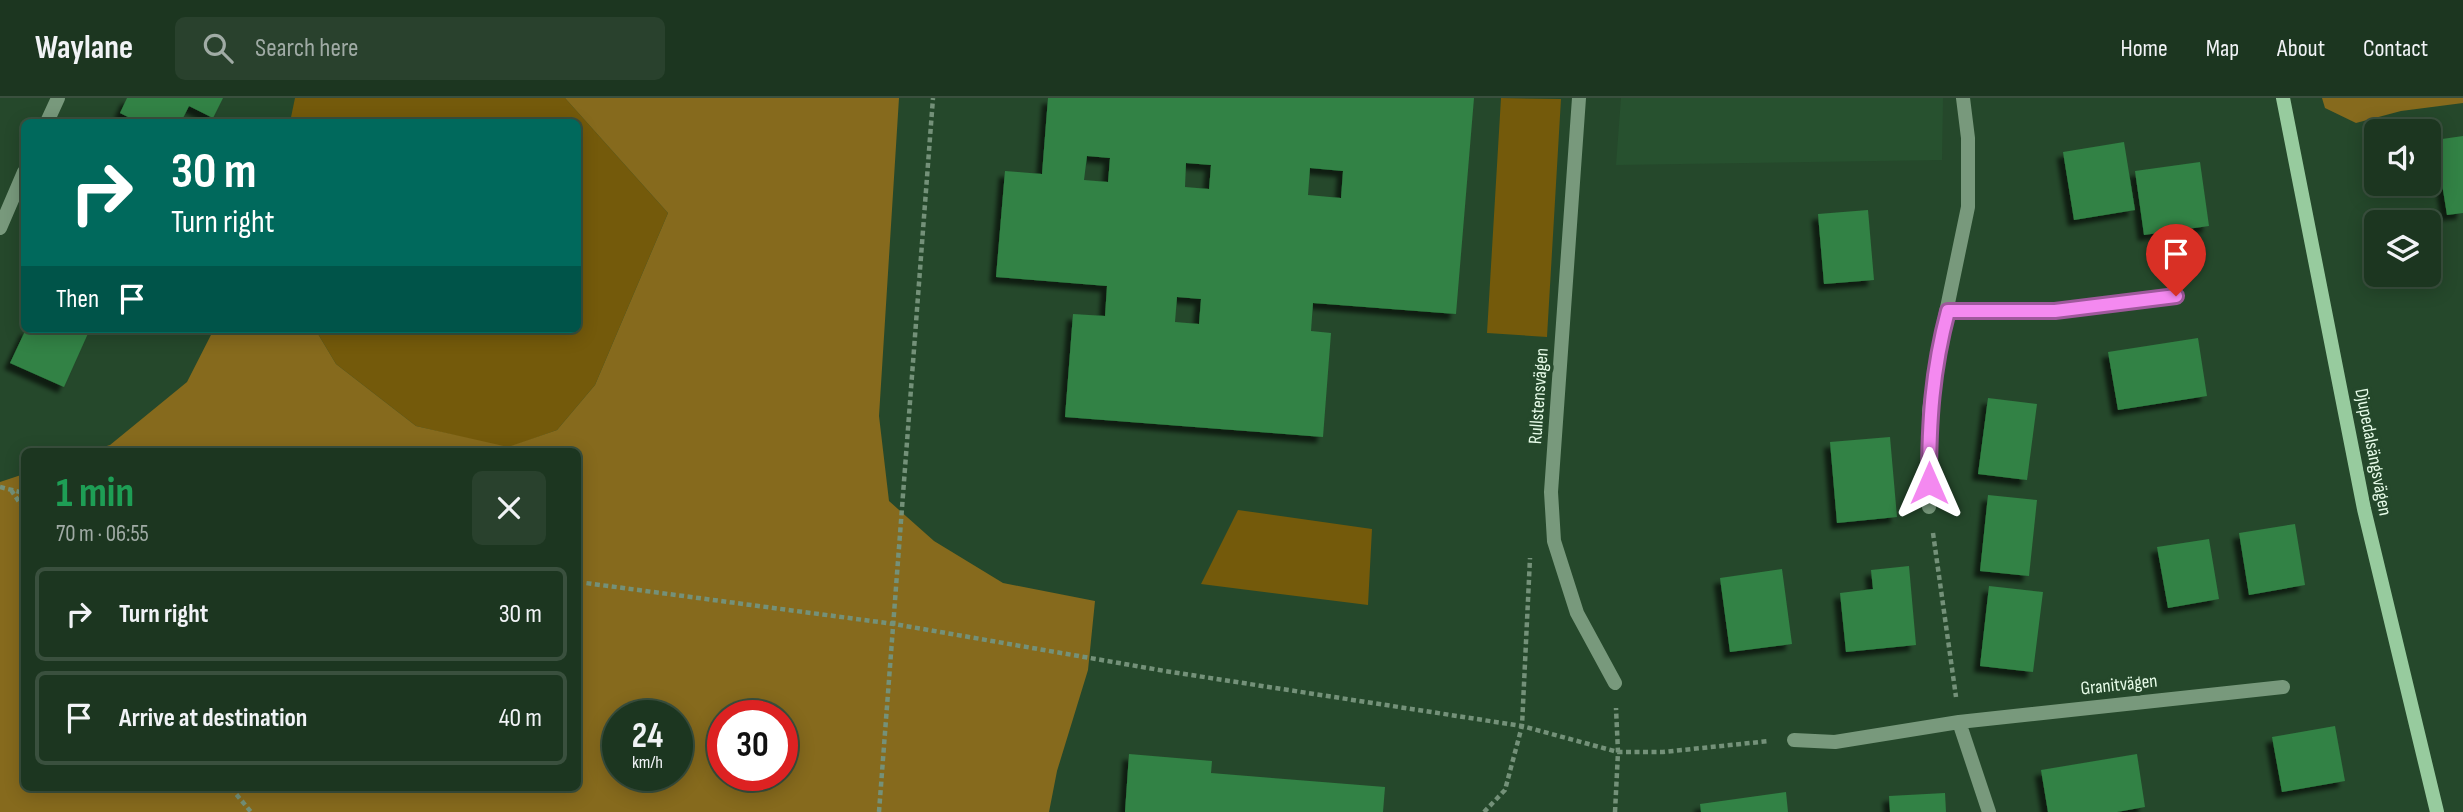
<!DOCTYPE html>
<meta charset="utf-8">
<style>
body{margin:0;font-family:"Sofia Sans Condensed",sans-serif;background:#29412d;color:#f1f3f6;height:100vh;display:flex;flex-direction:column;font-size:26px;white-space:nowrap}
*{box-sizing:border-box;margin:0}
p{font-size:23px;color:#a0aba5}
.icon{flex:none;width:38px;height:38px;fill:none;stroke:currentColor;stroke-width:2;stroke-linecap:round;stroke-linejoin:round}
.map{position:relative;flex:1;overflow:hidden}
.side{position:absolute;left:21px;top:350px;width:560px;height:343px;display:flex;flex-direction:column;background:#1c3620;border-radius:10px;box-shadow:0 4px 18px #0003,0 0 0 2px #3a503e}
.side>*{flex:none}
.top-card{position:absolute;left:21px;top:21px;width:560px;height:214px;border-radius:10px;box-shadow:0 4px 18px #0003,0 0 0 2px #3a503e;background:#00695c;color:#fff;overflow:hidden}
.buttons{position:absolute;left:2364px;top:21px;display:grid;gap:14px}
.buttons a{display:grid;place-items:center;width:77px;height:77px;border-radius:10px;background:#1c3620;box-shadow:0 4px 18px #0003,0 0 0 2px #3a503e;font-size:35px}
.speed{position:absolute;left:602px;top:602px;display:flex;gap:14px;font-size:35px;font-weight:700;text-align:center}
.speed>*{display:grid;place-content:center;width:91px;height:91px;border-radius:50%;background:#1c3620;box-shadow:0 4px 18px #0003,0 0 0 2px #3a503e;line-height:1}
.speed small{font-size:18px;font-weight:400}
.speed .limit{border:10px solid #d22;background:#fff;color:#111}
.pin{position:absolute;display:grid;place-items:center;width:60px;height:60px;color:#fff;margin:-72px -30px;border-radius:50% 50% 50% 0;rotate:-45deg;box-shadow:0 0 7px #0007}
.pin .icon{rotate:45deg}
.me{position:absolute;width:77px;margin:-38px;rotate:0deg;stroke-linejoin:round;filter:drop-shadow(0 0 5px #0008)}
.turn{display:flex;align-items:center;gap:24px;height:147px;padding:0 35px;font-size:32px}
.turn .icon{width:91px;height:91px;stroke-width:2.5}
.turn b{display:block;font-size:49px;line-height:60px}
.then{display:flex;align-items:center;height:66px;padding:0 35px;background:#0003;gap:14px;font-size:26px}
.round{display:grid;place-items:center;flex:none;width:74px;height:74px;border-radius:10px;background:#29412d}
.overview{display:flex;align-items:center;justify-content:space-between;height:119px;padding:0 35px}
h1{font-size:42px;font-weight:700;line-height:52px;color:#1e9e55}
ul{padding:0;list-style:none}
li{display:flex;align-items:center;gap:21px;height:94px;margin:0 14px 10px;padding:0 21px;border:4px solid #3a503e;border-radius:10px}
li div{flex:1}
li b{display:block;font-size:26px}
li em{font-style:normal}
header{display:flex;align-items:center;gap:42px;box-sizing:border-box;height:98px;padding:0 35px;background:#1c3620;border-bottom:2px solid #3a503e}
header strong{font-size:33px}
nav{display:flex;gap:38px;margin-inline-start:auto;font-size:24px}
.search{width:490px;height:63px;background:#29412d;display:flex;align-items:center;gap:18px;box-sizing:border-box;padding:0 24px;border-radius:10px;color:#a0aba5;font-size:26px}
.map>svg:first-child{display:block}
</style>
<header>
<strong>Waylane</strong>
<div class="search"><svg class="icon" aria-label="search" viewBox="0 0 24 24"><circle cx="10" cy="10" r="6"/><path d="M15 15l6 6"/></svg>Search here</div>
<nav><a>Home</a><a>Map</a><a>About</a><a>Contact</a></nav>
</header>
<div class="map">
<svg width="2463" height="714" viewBox="0 0 2463 714">
<defs>
<filter id="shadow"><feDropShadow dx="-6" dy="6" stdDeviation="2" flood-color="#0009"/></filter>
</defs>
<rect width="100%" height="100%" fill="#25482b"/>
<!-- built -->
<path fill="#27512f" d="M1621,0H1943L1942,62L1616,67Z"/>
<!-- green -->
<path fill="#745a0b" d="M295,0H565L668,115L595,287L557,332L507,350L416,328L336,266L315,231H578V24H290Z
M1501,0L1561,1L1547,239L1487,235Z
M1238,412L1372,431L1368,507L1201,486Z"/>
<!-- forest -->
<path fill="#866a1d" fill-rule="evenodd" d="M565,0H899L879,318L889,403L934,443L1003,485L1095,503L1088,572L1057,673L1049,714H0V384L24,376V690H578V354L91,353L110,347L187,284L214,231H315L336,266L416,328L508,349L557,332L595,287L668,115ZM618,618H677V677H618ZM723,618H782V677H723Z
M2322,0H2463V5L2401,13L2356,25L2325,10Z"/>
<!-- building -->
<path fill="#318244" fill-rule="evenodd" filter="url(#shadow)" d="M127,0H223L213,20L189,8L181,24H138L120,15Z
M1048,0H1474L1456,216L1313,205L1311,233L1331,235L1323,339L1065,319L1073,216L1105,218L1107,188L996,179L1005,73L1042,76ZM1087,58L1110,60L1108,84L1084,82ZM1186,65L1211,67L1209,91L1185,89ZM1310,70L1343,73L1341,100L1308,97ZM1177,199L1201,201L1199,226L1175,224Z
M2463,38V115L2447,117L2435,42Z
M2124,44L2135,112L2074,122L2063,54Z
M2200,64L2209,128L2144,137L2135,73Z
M1868,112L1874,182L1824,186L1818,116Z
M26,231H90L64,289L10,265Z
M2198,240L2207,298L2118,312L2108,254Z
M1988,300L2037,306L2027,382L1978,376Z
M1890,339L1897,419L1837,425L1830,344Z
M1988,397L2037,402L2029,478L1980,473Z
M2295,426L2305,487L2249,497L2239,435Z
M2209,441L2219,501L2168,510L2157,449Z
M1909,468L1916,547L1846,554L1840,495L1873,491L1871,472Z
M1782,471L1792,546L1730,554L1720,480Z
M1989,488L2043,494L2033,574L1980,568Z
M2335,628L2345,683L2282,694L2272,639Z
M1129,656L1212,663L1211,675L1385,689L1383,714H1125Z
M2137,656L2145,709L2117,714H2048L2041,672Z
M1786,694L1788,714H1701L1700,706Z
M1945,695L1946,714H1890L1889,698Z"/>
<g fill="none" stroke-linecap="round" stroke-linejoin="round">
<!-- path -->
<path stroke="#749179" stroke-width="4.5" stroke-dasharray="5 3.5" stroke-linecap="butt" d="M0,389L24,395
M11,392L24,411
M1933,435L1956,599
M578,484L894,526L1165,573L1522,628L1618,654H1663L1769,643
M231,690L251,714
M879,714L933,0
M1484,714L1505,692L1522,628L1530,460
M1615,714L1618,654L1616,610"/>
<!-- lane -->
<path stroke="#78997c" stroke-width="14" d="M1948,213H2055L2176,198"/>
<!-- street -->
<path stroke="#78997c" stroke-width="14" d="M1579,0L1551,394L1554,443L1577,515L1615,585
M47,24L58,0
M0,130L24,74
M1929,409V313L1938,253L1968,109V40L1963,0
M1959,624L1989,714
M1794,642L1835,644L1959,624L2283,589"/>
<!-- secondary -->
<path stroke="#97cb9e" stroke-width="14" d="M2283,0L2364,411L2437,714"/>
</g>
<g fill="none" stroke-linecap="round" stroke-linejoin="round">
<defs>
<path id="route" d="M1929,385C1929,324 1932,273 1948,213H2055L2176,198"/>
</defs>
<!-- route casing -->
<use href="#route" stroke="#9f599c" stroke-width="18"/>
<!-- route -->
<use href="#route" stroke="#f489f0" stroke-width="12"/>
</g>
<g text-anchor="middle" dominant-baseline="central" stroke-width="7" stroke-linejoin="round" paint-order="stroke">
<!-- street labels -->
<g font-size="19" fill="#e6fbe8" stroke="#25482b">
<text transform="translate(1539 298) rotate(-86)">Rullstensvägen</text>
<text transform="translate(2373 354) rotate(79)">Djupedalsängsvägen</text>
<text transform="translate(2119 587) rotate(-6)">Granitvägen</text>
</g>
</g>
</svg>
<div class="buttons">
<a><svg class="icon" aria-label="sound" viewBox="0 0 24 24"><path d="M4 9h4l5-4v14l-5-4H4zM17 9q2 3 0 6"/></svg></a>
<a><svg class="icon" aria-label="layers" viewBox="0 0 24 24"><path d="M12 4l9 5-9 5-9-5zM3 14l9 5 9-5"/></svg></a>
</div>
<div class="speed"><div>24<small>km/h</small></div><div class="limit">30</div></div>
<div class="pin" style="left:2176px;top:198px;background:#d93025"><svg class="icon" aria-label="arrive" viewBox="0 0 24 24"><path d="M6 21V4h12l-3 4 3 4H6"/></svg></div>
<svg class="me" style="left:1929px;top:385px" viewBox="-20 -20 40 40"><path d="M0-17L14 15 0 8-14 15z" fill="#f489f0" stroke="#fff" stroke-width="4"/></svg>
<div class="top-card">
<div class="turn"><svg class="icon" aria-label="right" viewBox="0 0 24 24"><path d="M7 20v-9h11M14 6l5 5-5 5"/></svg><div><b>30 m</b>Turn right</div></div>
<div class="then">Then<svg class="icon" aria-label="arrive" viewBox="0 0 24 24"><path d="M6 21V4h12l-3 4 3 4H6"/></svg></div>
</div>
<section class="side">
<div class="overview"><div><h1>1 min</h1><p>70 m · 06:55</p></div><a class="round"><svg class="icon" aria-label="close" viewBox="0 0 24 24"><path d="M6 6l12 12M18 6L6 18"/></svg></a></div>
<ul>
<li><svg class="icon" aria-label="right" viewBox="0 0 24 24"><path d="M7 20v-9h11M14 6l5 5-5 5"/></svg><div><b>Turn right</b></div><em>30 m</em></li>
<li><svg class="icon" aria-label="arrive" viewBox="0 0 24 24"><path d="M6 21V4h12l-3 4 3 4H6"/></svg><div><b>Arrive at destination</b></div><em>40 m</em></li>
</ul>
</section>
</div>
